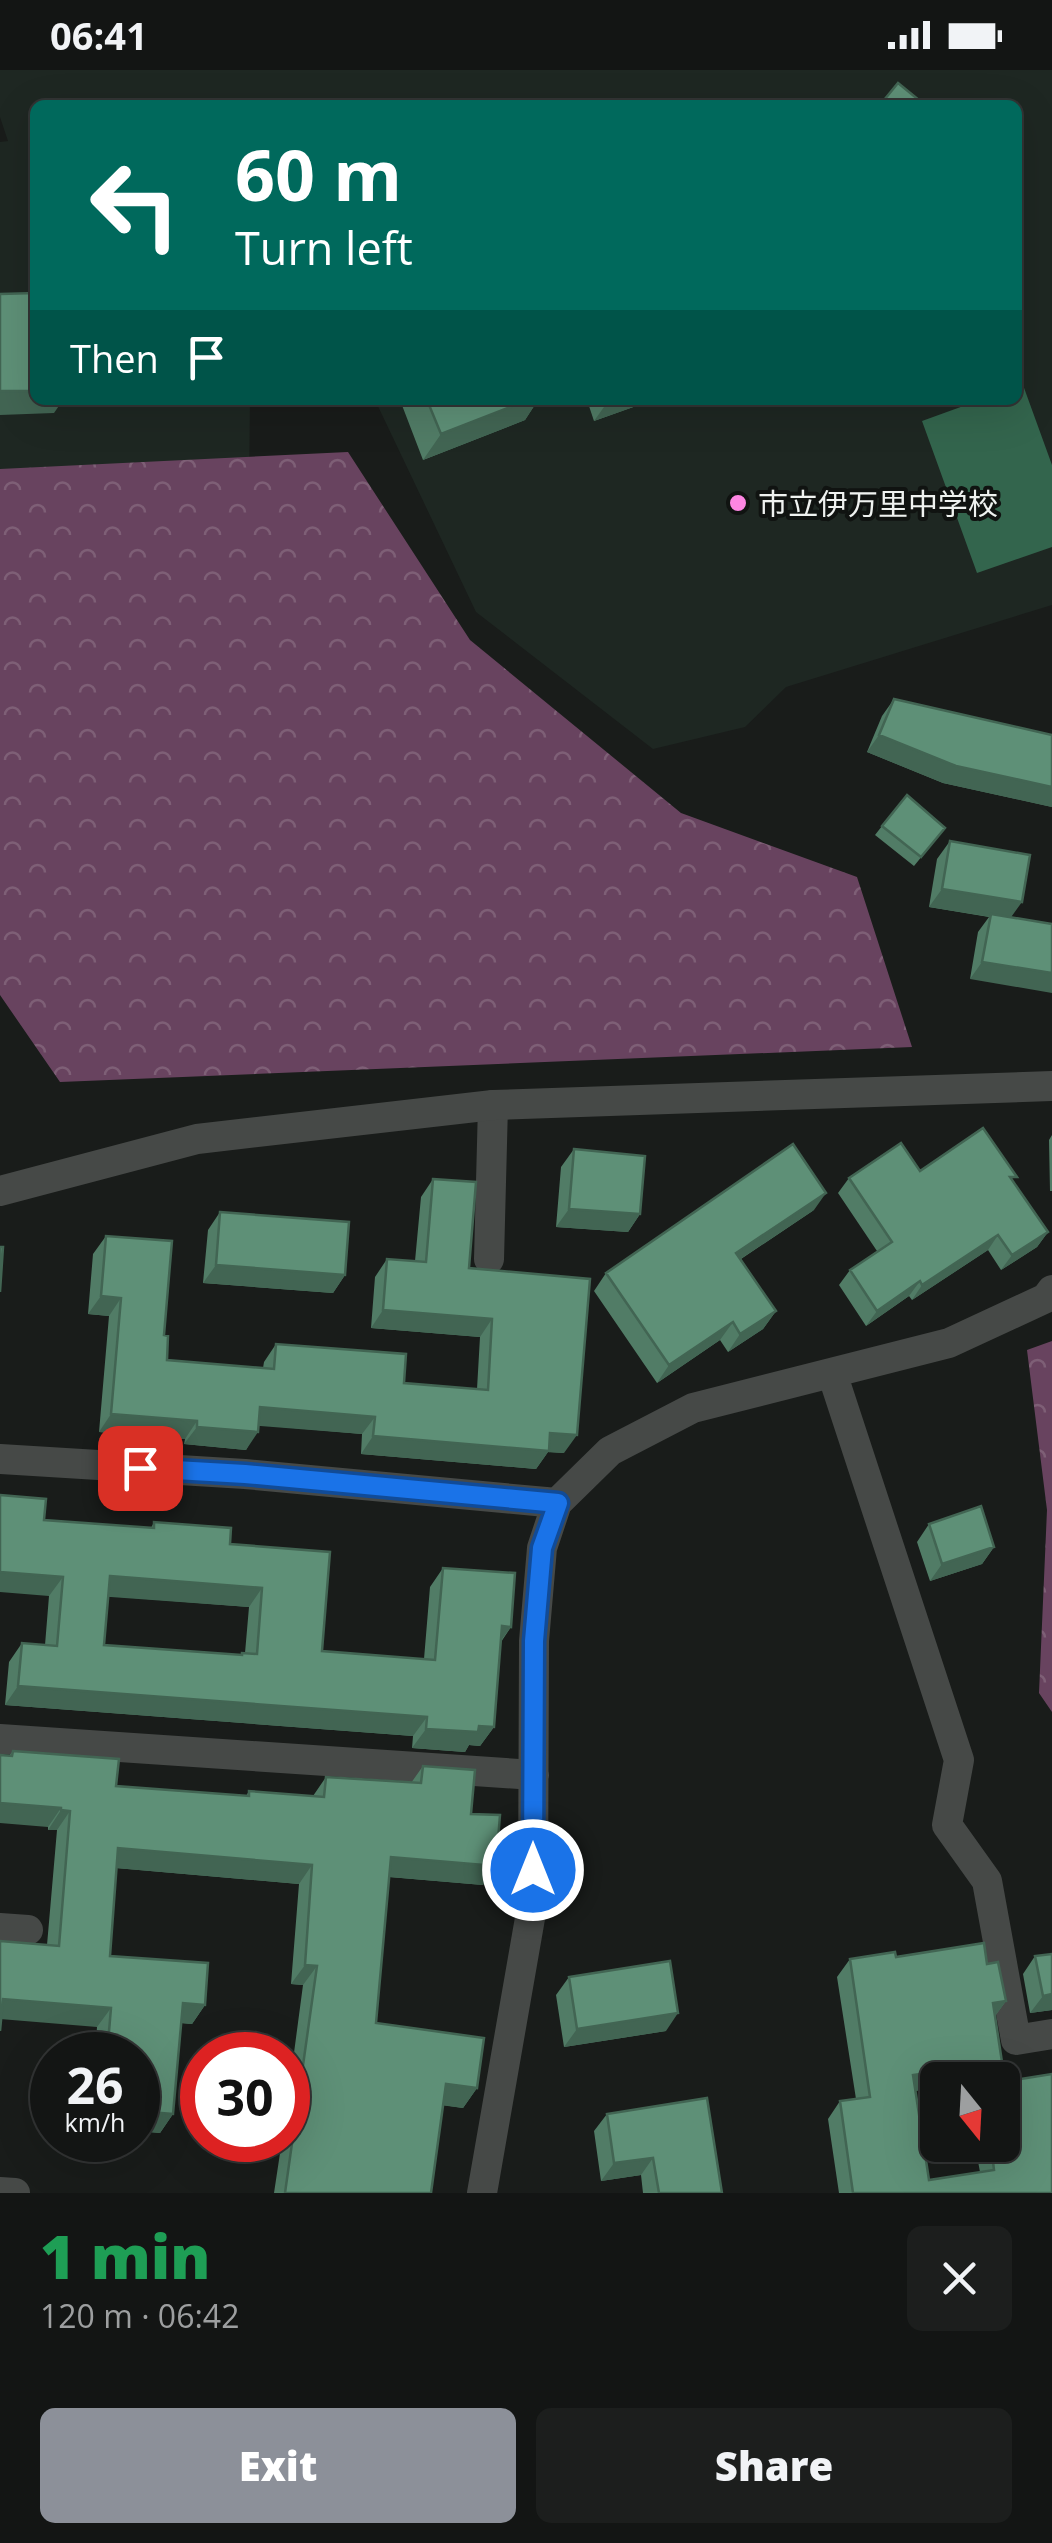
<!DOCTYPE html>
<meta charset="utf-8">
<style>
body{margin:0;font-family:"Open Sans","Noto Sans JP",sans-serif;background:#1c1e1d;color:#f1f3f6;height:100vh;display:flex;flex-direction:column;font-size:38px;white-space:nowrap}
*{box-sizing:border-box;margin:0}
p{font-size:32px;color:#9d9fa0}
.icon{flex:none;width:55px;height:55px;fill:none;stroke:currentColor;stroke-width:2;stroke-linecap:round;stroke-linejoin:round}
.map{position:relative;height:2123px;overflow:hidden}
.drawer{display:flex;flex-direction:column;background:#131514;flex:1}
.drawer>*{flex:none}
.guide{position:absolute;left:30px;top:30px;width:992px;height:305px;border-radius:15px;box-shadow:0 10px 40px #0002,0 0 0 2px #323434;background:#00695c;color:#fff;overflow:hidden}
.needle{width:65px;rotate:162deg}
.tools{position:absolute;left:920px;top:1992px;display:grid;gap:20px}
.tools a{display:grid;place-items:center;width:100px;height:100px;border-radius:15px;background:#131514;box-shadow:0 10px 40px #0002,0 0 0 2px #323434;font-size:50px}
.speed{position:absolute;left:30px;top:1962px;display:flex;gap:20px;font-size:50px;font-weight:700;text-align:center}
.speed>*{display:grid;place-content:center;width:130px;height:130px;border-radius:50%;background:#131514;box-shadow:0 10px 40px #0002,0 0 0 2px #323434;line-height:1}
.speed small{font-size:25px;font-weight:400}
.speed .limit{border:15px solid #d22;background:#fff;color:#111}
.pin{position:absolute;display:grid;place-items:center;width:85px;height:85px;color:#fff;margin:-42px;border-radius:20px;box-shadow:0 5px 15px #0006}
.me{position:absolute;width:110px;margin:-55px;rotate:0deg;stroke-linejoin:round;filter:drop-shadow(0 0 8px #0008)}
.turn{display:flex;align-items:center;gap:35px;height:210px;padding:0 40px;font-size:45px}
.turn .icon{width:130px;height:130px;stroke-width:2.5}
.turn b{display:block;font-size:70px;line-height:85px}
.then{display:flex;align-items:center;height:95px;padding:0 40px;background:#0003;gap:20px;font-size:38px}
.round{display:grid;place-items:center;flex:none;width:105px;height:105px;border-radius:15px;background:#1c1e1d}
.summary{display:flex;align-items:center;justify-content:space-between;height:170px;padding:0 40px}
h1{font-size:60px;font-weight:800;line-height:75px;color:#1e9e55}
.button{display:flex;gap:20px;margin-top:auto;padding:20px 40px}
.button a{flex:1;height:115px;border-radius:15px;background:#8c9099;color:#fff;font-size:40px;font-weight:800;line-height:115px;text-align:center}
.button a+a{background:#1c1e1d;color:#f1f3f6}
.status{display:flex;justify-content:space-between;align-items:center;height:70px;padding:0 50px;background:#131514;direction:ltr}
.status svg{height:28px;fill:currentColor}
.map>svg:first-child{display:block}
</style>
<div class="status"><b>06:41</b><svg viewBox="0 0 49 12"><path d="M0 12V9h3v3zM5 12V6h3v6zM10 12V3h3v9zM15 12V0h3v12zM26 1h20v11H26zM47 4h2v5h-2z"/></svg></div>
<div class="map">
<svg width="1052" height="2123" viewBox="0 0 1052 2123">
<defs>
<pattern id="forest-crowns" width="20" height="18" patternUnits="userSpaceOnUse" patternTransform="scale(2.5)"><rect width="20" height="18" fill="#68435f"/><path d="M2 6a3 3 0 1 1 6 0M12 15a3 3 0 1 1 6 0" fill="none" stroke="#7e5f76"/></pattern>
</defs>
<rect width="100%" height="100%" fill="#191c1a"/>
<!-- built -->
<path fill="#1e2722" d="M0,0H1052V535L786,617L745,657L653,679L476,542L375,330H1018V35H35V330H250L249,419H0V72L8,71L0,47Z"/>
<!-- forest -->
<path fill="url(#forest-crowns)" d="M348,382L470,570L681,743L857,807L912,977L60,1012L0,925V399Z
M1052,1271V1642L1039,1623L1047,1440L1027,1280Z"/>
<!-- water -->
<path fill="#33654d" d="M1023,315L1052,395V477L977,503L922,351L980,330H1018V317Z"/>
<g fill="none" stroke-linecap="round" stroke-linejoin="round">
<!-- street -->
<path stroke="#464947" stroke-width="30" d="M489,1189L493,1035
M832,1303L959,1690L947,1755L987,1811L1016,1970L1052,1964
M0,1389L245,1404L557,1433
M0,1669L534,1705
M0,1858L28,1860
M0,2122L15,2123
M482,2123L533,1831L534,1571L542,1478L557,1433L610,1381L693,1338L949,1273L1046,1228L1052,1220"/>
<!-- secondary -->
<path stroke="#464947" stroke-width="30" d="M0,1121L197,1069L493,1035L1052,1016"/>
</g>
<!-- wall -->
<path fill="#517c66" fill-rule="evenodd" d="M400,330H538L525,350L423,390Z
M587,330H653L594,351Z
M894,629L1052,665V737L943,713L867,682L882,646Z
M882,756L945,758L914,796L875,765Z
M950,771L1011,848L1052,854L970,909L978,862L989,847L929,837L937,789Z
M1052,1065V1121H1050L1049,1070Z
M574,1079L640,1144L628,1162L556,1157L561,1097Z
M920,1101L1013,1112L1048,1162L1037,1177L1001,1200L988,1180L912,1230L909,1226L866,1256L839,1215L850,1200L877,1181L838,1123L849,1108Z
M433,1109L469,1198L564,1383L548,1382L536,1399L361,1384L362,1364L259,1355L246,1380L184,1374L185,1369L99,1362L109,1246L88,1244L93,1184L106,1166L164,1265L167,1290L263,1298L264,1292L276,1274L404,1313L477,1319L480,1267L371,1258L375,1207L387,1189L415,1191L421,1127Z
M814,1140L741,1189L776,1241L763,1259L728,1282L720,1270L657,1313L594,1221L606,1203Z
M220,1142L345,1205L333,1223L203,1213L208,1160Z
M44,1450L151,1458L154,1452L230,1474L322,1581L424,1589L430,1517L443,1498L511,1557L501,1572L494,1657L480,1676L469,1675L465,1682L412,1678L413,1666L5,1635L9,1592L22,1573L45,1575L49,1526ZM108,1526L249,1537L245,1583L241,1585L104,1575Z
M929,1454L994,1477L982,1494L930,1511L917,1472Z
M13,1681L116,1716L246,1726L249,1721L313,1726L326,1707L411,1713L423,1696L471,1744L496,1796L483,1815L389,1807L376,1953L477,2018L463,2038L443,2035L431,2123H274L282,2070H288V2028L303,1915L291,1914L299,1814L116,1798L110,1886L205,1935L192,1954L181,1953L173,2044L160,2063L138,2061V1985H95L97,1957L0,1871L47,1875L57,1760H48V1757L9,1686Z
M1035,1886L1052,1940L1030,1943L1023,1904Z
M896,1887L987,1894L1006,1931L995,1946L990,2010L915,2021L929,2110L980,2102L975,2075H1002L1052,2123H839L828,2049L840,2031L856,2029L837,1907L850,1889Z
M569,1907L666,1961L564,1977L556,1925Z
M607,2044L722,2123H643L641,2105L601,2111L594,2061Z"/>
<!-- shaded-wall -->
<path fill="#426553" d="M0,321H35V330H63L54,343L0,345Z
M528,330H538L525,350L423,390L441,364Z
M609,330H653L594,351Z
M879,665L1052,717V737L943,713L867,682Z
M942,819L1022,832L1009,850L929,837Z
M982,892L1052,903V923L970,909Z
M826,1123L814,1140L724,1200L736,1183Z
M569,1139L640,1144L628,1162L556,1157Z
M1048,1162L1037,1177L1001,1200L1012,1185Z
M998,1165L988,1180L912,1230L922,1215Z
M216,1195L345,1205L333,1223L203,1213Z
M920,1211L909,1226L866,1256L877,1241Z
M101,1226L121,1228L109,1246L88,1244Z
M383,1240L492,1249L480,1267L371,1258Z
M776,1241L763,1259L728,1282L740,1264Z
M733,1252L720,1270L657,1313L669,1295Z
M260,1337L375,1347L362,1364L248,1355Z
M111,1344L197,1351L185,1369L99,1362Z
M197,1357L258,1362L246,1380L184,1374Z
M550,1363L577,1365L564,1383L548,1382L536,1399L361,1384L373,1366Z
M994,1477L982,1494L930,1511L942,1494Z
M0,1502L63,1507L49,1526L0,1522Z
M110,1506L262,1518L249,1537L97,1526Z
M502,1556L511,1557L497,1576Z
M18,1616L427,1647L413,1666L5,1635Z
M479,1656L494,1657L480,1676L469,1675L465,1682L412,1678L426,1659Z
M0,1733L61,1738L48,1757L0,1753Z
M61,1740L70,1741L57,1760H48Z
M118,1778L312,1795L299,1814L104,1797Z
M391,1787L496,1796L483,1815L378,1806Z
M305,1895L317,1896L303,1915L291,1914Z
M1052,1924V1940L1030,1943L1043,1926Z
M3,1929L111,1938L97,1957L0,1949Z
M1006,1931L993,1949V1933Z
M183,1933L205,1935L192,1954L169,1952Z
M678,1943L666,1961L564,1977L577,1959Z
M1002,1992L990,2010H938V2017L900,2023L913,2005Z
M446,2014L477,2018L463,2038L432,2034Z
M138,2041L173,2044L160,2063L138,2061Z
M653,2088L641,2105L601,2111L614,2093Z"/>
<!-- building -->
<path fill="#5e9077" stroke="#426553" stroke-width="2.5" fill-rule="evenodd" d="M898,13L925,35H880Z
M35,223V321H0V224Z
M427,330H528L441,364Z
M894,629L1052,665V717L956,696L879,665Z
M907,725L945,758L921,787L882,756Z
M950,771L1030,785L1022,832L942,819Z
M991,844L1052,854V903L982,892Z
M983,1058L1017,1107H1010L1048,1162L1012,1185L998,1165L922,1215L920,1211L877,1241L850,1200L892,1172L849,1108L901,1073L920,1101Z
M793,1074L826,1123L736,1183L776,1241L740,1264L733,1252L669,1295L606,1203Z
M574,1079L645,1086L640,1144L569,1139Z
M433,1109L476,1112L469,1198L590,1209L577,1365L550,1363L549,1381L373,1366L375,1347L260,1337L258,1362L197,1357V1351L111,1344L121,1228L101,1226L106,1166L172,1171L164,1265L168,1266L167,1290L274,1299L276,1274L406,1284L404,1313L488,1320L492,1249L383,1240L387,1189L426,1192Z
M220,1142L349,1152L345,1205L216,1195Z
M0,1177H3L0,1222Z
M0,1425L46,1429L44,1450L154,1458V1452L231,1458L230,1474L330,1482L322,1581L435,1590L443,1498L515,1503L511,1557L502,1556L494,1657L479,1656L478,1662L426,1659L427,1647L18,1616L22,1573L57,1576L63,1507L0,1502ZM110,1506L262,1518L257,1584L242,1583V1585L104,1575Z
M981,1436L994,1477L942,1494L929,1454Z
M13,1681L119,1689L116,1716L249,1726V1721L324,1727L326,1707L421,1713L423,1696L475,1700L471,1744L500,1745L496,1796L391,1787L376,1953L484,1968L477,2018L446,2014L431,2123H285L317,1896L305,1895L312,1795L118,1778L110,1886L208,1893L205,1935L183,1933L173,2044L138,2041V1985H107L111,1938L3,1929L0,1961V1871L59,1876L70,1741L61,1740V1738L0,1733V1685L12,1686Z
M984,1873L987,1894L998,1892L1006,1931L993,1933L1002,1992L913,2005L929,2110L994,2100L991,2075H1002V2012L1052,2004V2123H853L840,2031L870,2027L850,1889L895,1882L896,1887Z
M1052,1884V1924L1043,1926L1035,1886Z
M670,1891L678,1943L577,1959L569,1907Z
M707,2028L722,2123H659L653,2088L614,2093L607,2044Z"/>
<g fill="none" stroke-linecap="round" stroke-linejoin="round">
<defs>
<path id="route" d="M140,1398L245,1404L558,1433L542,1478L534,1571L533,1800"/>
</defs>
<!-- route casing -->
<use href="#route" stroke="#114b97" stroke-width="25"/>
<!-- route -->
<use href="#route" stroke="#1a73e8" stroke-width="18"/>
</g>
<!-- markers -->
<circle fill="#fd86e2" stroke="#101311" stroke-width="4" cx="738" cy="433" r="10"/>
<g text-anchor="middle" dominant-baseline="central" stroke-width="8" stroke-linejoin="round" paint-order="stroke">
<!-- poi labels -->
<g font-size="30" fill="#eff2f0" stroke="#101311" text-anchor="start">
<text x="758" y="433">市立伊万里中学校</text>
</g>
</g>
</svg>
<div class="tools">
<a><svg class="needle" viewBox="-14 -14 28 28"><path d="M0-13l5 13h-10z" fill="#e53935"/><path d="M0 13l5-13h-10z" fill="#9d9fa0"/></svg></a>
</div>
<div class="speed"><div>26<small>km/h</small></div><div class="limit">30</div></div>
<div class="pin" style="left:140px;top:1398px;background:#d93025"><svg class="icon" aria-label="arrive" viewBox="0 0 24 24"><path d="M6 21V4h12l-3 4 3 4H6"/></svg></div>
<svg class="me" style="left:533px;top:1800px" viewBox="-20 -20 40 40"><circle r="17" fill="#1a73e8" stroke="#fff" stroke-width="3"/><path d="M0-11L8 9 0 5-8 9z" fill="#fff"/></svg>
<div class="guide">
<div class="turn"><svg class="icon" aria-label="left" viewBox="0 0 24 24"><path d="M17 20v-9H6M10 6l-5 5 5 5"/></svg><div><b>60 m</b>Turn left</div></div>
<div class="then">Then<svg class="icon" aria-label="arrive" viewBox="0 0 24 24"><path d="M6 21V4h12l-3 4 3 4H6"/></svg></div>
</div>
</div>
<section class="drawer">
<div class="summary"><div><h1>1 min</h1><p>120 m · 06:42</p></div><a class="round"><svg class="icon" aria-label="close" viewBox="0 0 24 24"><path d="M6 6l12 12M18 6L6 18"/></svg></a></div>
<div class="button"><a>Exit</a><a>Share</a></div>
</section>
